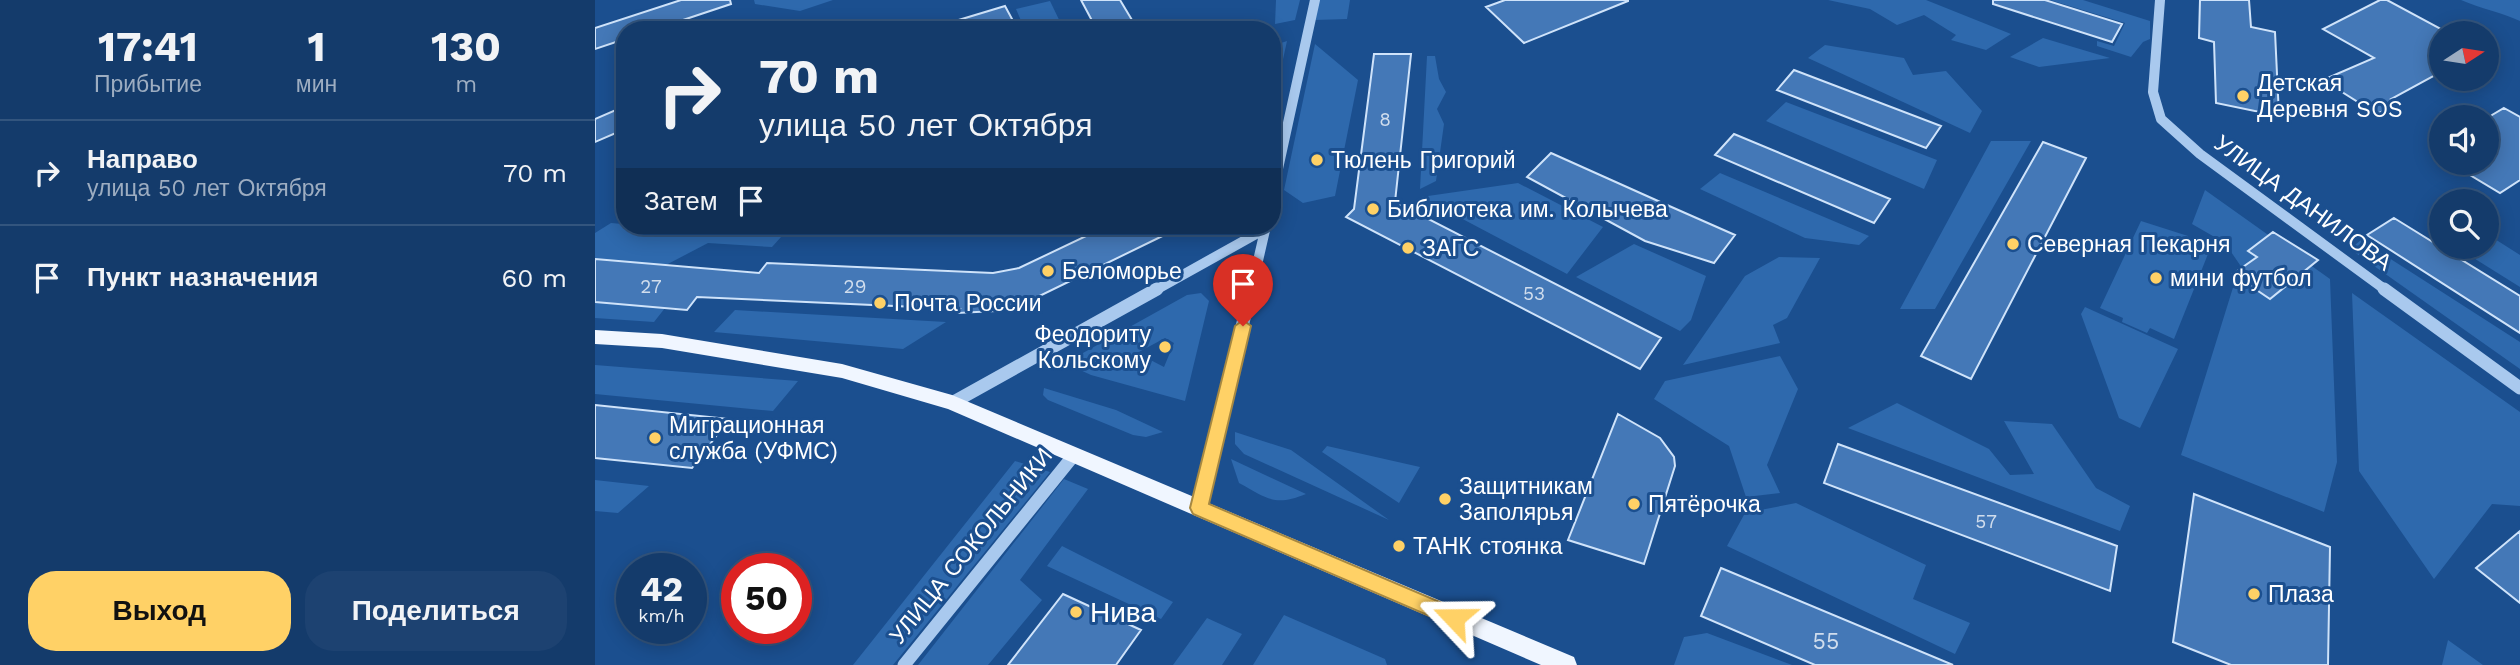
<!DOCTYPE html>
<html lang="ru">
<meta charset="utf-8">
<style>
body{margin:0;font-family:"Work Sans",sans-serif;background:#1d4271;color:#f1f3f6;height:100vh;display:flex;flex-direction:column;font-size:26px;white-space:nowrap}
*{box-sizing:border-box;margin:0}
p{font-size:23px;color:#9dadc1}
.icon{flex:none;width:38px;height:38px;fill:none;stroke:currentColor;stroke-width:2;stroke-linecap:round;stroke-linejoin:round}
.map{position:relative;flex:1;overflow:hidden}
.sheet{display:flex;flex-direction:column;background:#143b6b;width:595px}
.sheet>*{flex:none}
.guide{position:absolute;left:21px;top:21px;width:665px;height:214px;border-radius:28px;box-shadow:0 4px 18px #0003,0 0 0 2px #33557e;background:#143b6b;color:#f1f3f6;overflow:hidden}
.needle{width:46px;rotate:78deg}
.fabs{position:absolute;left:1834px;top:21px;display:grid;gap:14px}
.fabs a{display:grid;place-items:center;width:70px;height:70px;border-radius:50%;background:#143b6b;box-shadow:0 4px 18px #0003,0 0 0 2px #33557e;font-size:35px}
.speed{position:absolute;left:21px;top:553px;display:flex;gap:14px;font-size:35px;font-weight:700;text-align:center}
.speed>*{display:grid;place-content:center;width:91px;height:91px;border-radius:50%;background:#143b6b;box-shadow:0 4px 18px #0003,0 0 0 2px #33557e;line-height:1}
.speed small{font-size:18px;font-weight:400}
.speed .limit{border:10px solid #d22;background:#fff;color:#111}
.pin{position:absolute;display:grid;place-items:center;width:60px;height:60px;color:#fff;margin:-72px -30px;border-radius:50% 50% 50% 0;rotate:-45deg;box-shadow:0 0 7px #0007}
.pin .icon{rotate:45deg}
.me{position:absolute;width:77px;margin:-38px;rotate:293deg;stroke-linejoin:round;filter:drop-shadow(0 0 5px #0008)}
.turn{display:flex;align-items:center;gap:24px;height:147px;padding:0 28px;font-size:32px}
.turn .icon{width:91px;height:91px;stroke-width:2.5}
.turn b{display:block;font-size:49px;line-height:60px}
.then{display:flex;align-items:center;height:66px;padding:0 28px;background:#0003;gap:14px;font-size:26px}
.eta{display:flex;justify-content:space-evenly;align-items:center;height:119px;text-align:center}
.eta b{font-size:42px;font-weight:700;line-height:49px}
.action{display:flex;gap:14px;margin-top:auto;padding:14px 28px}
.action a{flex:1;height:80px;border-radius:28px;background:#ffd166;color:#111;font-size:28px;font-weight:700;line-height:80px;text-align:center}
.action a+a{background:#1d4271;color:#f1f3f6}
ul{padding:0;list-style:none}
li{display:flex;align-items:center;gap:21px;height:105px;padding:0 28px;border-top:2px solid #33557e}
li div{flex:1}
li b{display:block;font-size:26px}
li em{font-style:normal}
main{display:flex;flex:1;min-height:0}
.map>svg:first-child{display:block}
</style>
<main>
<section class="sheet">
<div class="eta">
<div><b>17:41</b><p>Прибытие</p></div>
<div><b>1</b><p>мин</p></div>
<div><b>130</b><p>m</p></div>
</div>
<ul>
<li><svg class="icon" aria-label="right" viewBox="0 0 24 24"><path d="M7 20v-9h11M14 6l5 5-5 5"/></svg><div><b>Направо</b><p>улица 50 лет Октября</p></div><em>70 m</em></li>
<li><svg class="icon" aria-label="arrive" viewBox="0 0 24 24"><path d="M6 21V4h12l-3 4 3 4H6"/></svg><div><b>Пункт назначения</b></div><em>60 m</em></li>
</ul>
<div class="action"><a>Выход</a><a>Поделиться</a></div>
</section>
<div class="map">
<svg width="1925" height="665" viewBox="0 0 1925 665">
<rect width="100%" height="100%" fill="#1b4f8f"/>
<!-- green -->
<path fill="#2e69ad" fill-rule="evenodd" d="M159,0H238L205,11L160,4Z
M681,0H705L700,20L680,24Z
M723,0H755L752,19L719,20Z
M1233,0H1331L1416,34L1391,50L1356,40L1361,35L1329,15L1302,25L1275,9Z
M1455,0H1488L1555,21V39L1548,42L1536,57L1502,46V41L1519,46L1530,23Z
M1866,0H1925V21C1906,12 1886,9 1866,0Z
M455,1L469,30H430L421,9Z
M1448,38L1515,58L1444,67L1415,57Z
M692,41L677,110V46Z
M720,44L763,80L740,196L708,203L689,190Z
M1230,45L1309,58L1318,75L1351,71L1387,111L1375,133L1213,58Z
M832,56H840L844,79L851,92L842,109L849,124L841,181L825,189Z
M1191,102L1342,160L1329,189L1171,121Z
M1396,141H1436L1340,309H1305Z
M1125,173L1274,236L1264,245L1210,238L1105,189Z
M923,183L1008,227L972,274L826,197Z
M1610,190L1735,279L1742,462L1729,512L1586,455L1645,265L1630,243L1597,224Z
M1546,221L1593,236L1592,240L1615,249L1579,339L1555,328L1552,333L1527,322L1528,318L1505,308Z
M16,223L85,229L93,226H196L177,247L113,243L69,266L0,261V233Z
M1892,234L1925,255V287L1861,247H1892Z
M1766,240L1925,342V369L1755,249Z
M1039,244L1111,276L1096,320L1085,331L981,277Z
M1184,257L1225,258L1192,318L1178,325L1185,343L1088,365L1150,276Z
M606,293L614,301L590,401L496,375L470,363L592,295ZM570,338L579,343L569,367L542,353Z
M1757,293L1925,412V506L1897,504L1839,579L1764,471Z
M0,302L70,308L59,322L0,318Z
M1490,307L1583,349L1545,428L1524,418L1486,314Z
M140,310L351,322L308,349L119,332Z
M1185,356L1203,389L1172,465L1185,493L1151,497L1134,446L1059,399L1070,381Z
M0,365L203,381L178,411L0,394Z
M449,388L521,410L568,432L551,437L538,435L453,400L448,395Z
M1302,403L1394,449L1415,475L1439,474L1409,421L1457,424L1501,488L1535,506L1525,531L1253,428Z
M640,432L696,450L794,520L649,454L640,444Z
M732,446L825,467L804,503L727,452Z
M636,459L711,494C679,507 672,498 644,483Z
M420,461L455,472L298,665H258Z
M469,479L493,489L425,580L447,600L393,665H323Z
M0,480L54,486L23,513L0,511Z
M1201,503L1331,565L1318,599L1375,623L1360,654L1132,546L1150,513Z
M467,546L578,602L566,619L452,566Z
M689,615L790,659L792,665H658Z
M612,618L647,634L627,665H578Z
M1112,633L1197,665H1079L1089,637Z
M1853,640L1888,665H1847Z"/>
<!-- building -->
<path fill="#4478b7" stroke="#cfe3fa" stroke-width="2" d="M86,0H135L136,4L58,30H30V39L0,49V28Z
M486,0H525L543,30H502Z
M910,0H1033V1L929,43L891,7Z
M1398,0H1450L1527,24L1517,42L1398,4Z
M1605,0H1654L1656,27L1680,32L1684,116L1621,103L1619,42L1604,38Z
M1785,0H1792L1846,29V72L1796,99L1803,104L1782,114L1728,80L1779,58L1728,29Z
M410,6L423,30H348L347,25Z
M779,54H816L800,202L1066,338L1045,369L751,217L759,209Z
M1199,70L1346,126L1331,148L1182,90Z
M30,106V129L0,142V119Z
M1909,108L1925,117V180L1905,193L1855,163H1892V118Z
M1139,134L1295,199L1279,223L1120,155Z
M1448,142L1491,158L1376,379L1326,356Z
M956,153L1072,205L1140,235L1119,263L1050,241L932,177Z
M1799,218L1925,296V333L1772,235Z
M512,226H588L424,306L401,311L363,313L365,309L102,297L92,310L0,302V259L164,273L172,263L398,273L424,268Z
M1678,232L1723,260L1675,299L1638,274L1662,257L1653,251Z
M0,405L134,419L97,468L0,458Z
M1023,414L1065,438L1079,457L1080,466L1049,564L973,540Z
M1243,444L1522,546L1515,591L1229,483Z
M1599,494L1735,547L1733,665H1636L1578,642Z
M1925,531V603L1881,568Z
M1126,568L1358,665H1220L1106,616Z
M468,594L546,630L521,665H413Z"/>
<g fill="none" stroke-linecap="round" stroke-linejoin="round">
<!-- minor-far1 -->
<path stroke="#a9c9ee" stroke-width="10" d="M1565,0L1558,92L1566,119L1605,154L1792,291
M677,196L720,0
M559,291L670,229
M656,291L671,226"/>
<!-- minor -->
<path stroke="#a9c9ee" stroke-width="13" d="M1789,289L1925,388
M357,403L562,289
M604,508L656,289
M309,665L479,455"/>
<!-- major -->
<path fill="#f0f6ff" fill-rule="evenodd" d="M0,330L67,334L247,364L357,395L979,657L982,665H946L353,409L247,378L67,348L0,344Z"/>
</g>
<!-- route -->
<path fill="#ffd166" stroke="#a68842" stroke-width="2" d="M648,320L656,326L614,504L866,611L869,618L866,624L859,627L853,624L598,514L595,508L640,326Z"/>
<!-- markers -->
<g fill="#ffd166" stroke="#1b4f8f" stroke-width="2.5">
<circle cx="1648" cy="96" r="7"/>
<circle cx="722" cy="160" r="7"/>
<circle cx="778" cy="209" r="7"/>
<circle cx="1418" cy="244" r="7"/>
<circle cx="813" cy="248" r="7"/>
<circle cx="453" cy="271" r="7"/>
<circle cx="1561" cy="278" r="7"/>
<circle cx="285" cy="303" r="7"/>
<circle cx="570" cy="347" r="7"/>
<circle cx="60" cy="438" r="7"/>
<circle cx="850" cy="499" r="7"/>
<circle cx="1039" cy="504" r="7"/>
<circle cx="804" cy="546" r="7"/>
<circle cx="1659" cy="594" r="7"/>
<circle cx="481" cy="612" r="7"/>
</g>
<g text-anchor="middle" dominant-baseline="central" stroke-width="6" stroke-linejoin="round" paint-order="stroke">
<!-- number labels -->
<g font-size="19" fill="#d0dded">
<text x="790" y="119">8</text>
<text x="56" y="286">27</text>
<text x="260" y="286">29</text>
<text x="939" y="293">53</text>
<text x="1391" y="521">57</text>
</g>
<!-- poi labels -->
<g font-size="23" fill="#fff" stroke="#1b4f8f" text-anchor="start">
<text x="1662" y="83">Детская<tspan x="1662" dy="26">Деревня SOS</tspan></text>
<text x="736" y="160">Тюлень Григорий</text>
<text x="792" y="209">Библиотека им. Колычева</text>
<text x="1432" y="244">Северная Пекарня</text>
<text x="827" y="248">ЗАГС</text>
<text x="467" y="271">Беломорье</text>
<text x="1575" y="278">мини футбол</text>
<text x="299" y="303">Почта России</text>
<text x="556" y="334" text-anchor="end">Феодориту<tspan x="556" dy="26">Кольскому</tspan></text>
<text x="74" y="425">Миграционная<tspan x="74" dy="26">служба (УФМС)</tspan></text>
<text x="864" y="486">Защитникам<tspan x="864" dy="26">Заполярья</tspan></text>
<text x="1053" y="504">Пятёрочка</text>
<text x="818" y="546">ТАНК стоянка</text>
<text x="1673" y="594">Плаза</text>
</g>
<!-- street labels -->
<g font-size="23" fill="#fff" stroke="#1b4f8f">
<text transform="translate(1708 203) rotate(36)">УЛИЦА ДАНИЛОВА</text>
<text transform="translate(376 546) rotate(-51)">УЛИЦА СОКОЛЬНИКИ</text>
</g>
<!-- near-number labels -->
<g font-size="23" fill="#d0dded">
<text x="1231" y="641">55</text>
</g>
<!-- near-poi labels -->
<g font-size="28" fill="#fff" stroke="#1b4f8f" text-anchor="start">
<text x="495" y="612">Нива</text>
</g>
</g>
</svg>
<div class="fabs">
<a><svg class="needle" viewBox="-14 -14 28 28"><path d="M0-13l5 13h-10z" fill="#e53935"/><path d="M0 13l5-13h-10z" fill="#9dadc1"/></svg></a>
<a><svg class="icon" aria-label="sound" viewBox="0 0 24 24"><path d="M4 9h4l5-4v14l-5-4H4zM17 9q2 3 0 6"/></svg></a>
<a><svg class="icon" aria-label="search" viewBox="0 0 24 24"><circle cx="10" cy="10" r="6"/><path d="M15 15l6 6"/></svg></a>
</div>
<div class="speed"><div>42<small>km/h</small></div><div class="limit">50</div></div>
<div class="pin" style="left:648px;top:326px;background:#d93025"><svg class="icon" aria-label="arrive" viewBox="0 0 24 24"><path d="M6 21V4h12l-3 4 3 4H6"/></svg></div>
<svg class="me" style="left:859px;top:618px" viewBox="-20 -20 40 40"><path d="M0-17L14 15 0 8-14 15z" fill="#ffd166" stroke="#fff" stroke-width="4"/></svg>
<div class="guide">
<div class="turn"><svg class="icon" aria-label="right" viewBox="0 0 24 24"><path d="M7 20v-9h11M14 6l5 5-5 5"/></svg><div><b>70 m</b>улица 50 лет Октября</div></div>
<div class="then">Затем<svg class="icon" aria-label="arrive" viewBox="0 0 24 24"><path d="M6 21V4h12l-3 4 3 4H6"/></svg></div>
</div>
</div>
</main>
